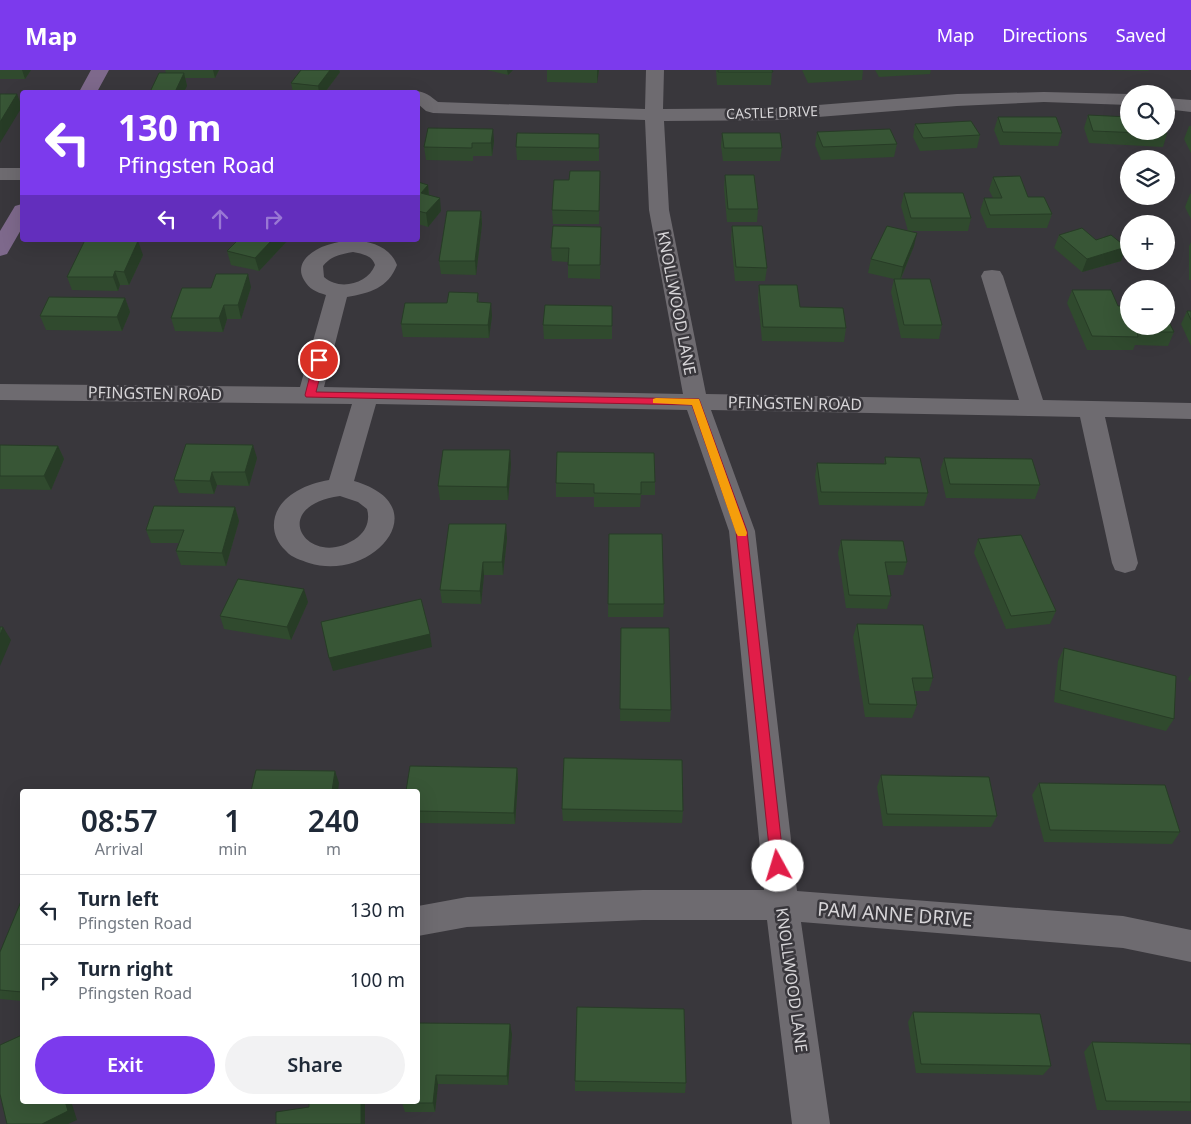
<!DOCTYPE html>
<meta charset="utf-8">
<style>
body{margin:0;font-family:"Noto Sans",sans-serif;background:#f2f2f3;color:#1f2937;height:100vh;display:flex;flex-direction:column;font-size:19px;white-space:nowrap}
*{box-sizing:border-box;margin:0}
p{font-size:16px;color:#747a83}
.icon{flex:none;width:28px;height:28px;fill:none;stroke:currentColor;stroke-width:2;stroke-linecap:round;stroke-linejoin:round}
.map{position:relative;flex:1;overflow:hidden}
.panel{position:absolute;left:20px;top:719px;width:400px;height:315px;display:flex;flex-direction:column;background:#fff;border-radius:5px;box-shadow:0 5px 20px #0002}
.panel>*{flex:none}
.guide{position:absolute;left:20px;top:20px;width:400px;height:152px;border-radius:5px;box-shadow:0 5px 20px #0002;background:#7c3aed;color:#fff;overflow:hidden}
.buttons{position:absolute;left:1120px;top:15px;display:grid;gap:10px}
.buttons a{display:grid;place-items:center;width:55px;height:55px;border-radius:50%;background:#fff;box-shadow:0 5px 20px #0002;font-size:25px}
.pin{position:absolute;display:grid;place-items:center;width:42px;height:42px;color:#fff;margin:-21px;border:2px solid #fff;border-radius:50%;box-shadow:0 1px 5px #0007}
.me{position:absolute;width:55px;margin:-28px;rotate:354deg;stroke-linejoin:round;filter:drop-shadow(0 0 4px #0008)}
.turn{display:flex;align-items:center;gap:18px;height:105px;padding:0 15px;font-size:22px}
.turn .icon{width:65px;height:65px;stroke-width:2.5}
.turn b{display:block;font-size:35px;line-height:42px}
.lanes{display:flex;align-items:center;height:48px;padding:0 15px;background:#0003;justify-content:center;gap:25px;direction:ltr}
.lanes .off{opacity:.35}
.eta{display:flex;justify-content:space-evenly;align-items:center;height:85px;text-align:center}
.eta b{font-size:30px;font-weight:600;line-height:35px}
.action{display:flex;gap:10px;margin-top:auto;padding:10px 15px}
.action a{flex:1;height:58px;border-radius:30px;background:#7c3aed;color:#fff;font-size:20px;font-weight:600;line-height:58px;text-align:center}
.action a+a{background:#f2f2f3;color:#1f2937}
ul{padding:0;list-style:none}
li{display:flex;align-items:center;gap:15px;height:70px;padding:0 15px;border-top:1px solid #e0e1e3}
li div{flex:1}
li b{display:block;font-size:19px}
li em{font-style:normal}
header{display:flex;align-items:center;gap:30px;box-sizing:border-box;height:70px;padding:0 25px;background:#7c3aed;color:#fff}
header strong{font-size:24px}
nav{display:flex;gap:28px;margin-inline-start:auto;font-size:18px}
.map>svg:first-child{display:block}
</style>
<header>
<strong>Map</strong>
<nav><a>Map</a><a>Directions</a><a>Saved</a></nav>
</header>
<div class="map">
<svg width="1191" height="1054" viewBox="0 0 1191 1054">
<rect width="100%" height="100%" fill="#39373c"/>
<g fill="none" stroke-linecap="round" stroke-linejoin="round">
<!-- minor -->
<path fill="#6e6b70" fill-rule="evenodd" d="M646,0H664L663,39L780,38L957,24L1044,22L1129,24V35L1044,32L957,36L780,50L664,51L669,140L706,324L1019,330L981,206L984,201L992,200L1000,201L1003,206L1043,330L1191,333V349L1105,347L1138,493L1135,500L1125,503L1115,500L1112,493L1080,347L711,340L755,461L797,821L1123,846L1191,860V892L1123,878L801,852L830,1054H792L767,850H643L467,857L418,866V836L467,827L643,820H764L729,461L687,340L376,334L354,411C440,436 372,513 309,493C301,490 292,488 286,481C265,461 273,434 297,421C307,415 318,412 329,410L352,334L0,330V314L300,317L326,225C316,222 309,219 304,210C283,175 380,150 397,195C388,218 370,223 347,227L324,317L683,324L649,140L645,50L433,43L426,41L418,34V22H411C422,19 429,25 438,32L645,39ZM353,182C362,184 372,185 375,195C368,214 339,221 324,207L323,196C331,186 341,184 353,182ZM340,426L358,432L367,439C370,449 367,460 358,467C310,503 264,437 340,426Z
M1166,28L1191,30V42L1166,39Z
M0,98H22V110H0Z"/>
<!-- secondary -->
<path fill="#7e698c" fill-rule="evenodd" d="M91,0H109L97,22H79Z
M22,134V158L7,184L0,186V161L15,136Z"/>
</g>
<!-- wall -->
<path fill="#304a2e" d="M0,0H31L25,9H0Z
M165,0H219L215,8H185L187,16L166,3Z
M301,0H339L340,2L325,22H293L291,13Z
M487,0H513L508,5Z
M547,0H599L597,13L547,12Z
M716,0H772L771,15H717Z
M802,0H863L862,10L808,13Z
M875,0H931L930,4L879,7Z
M1095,0H1149L1148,1Z
M1088,45L1167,64L1163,77L1089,73L1084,58Z
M998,47L1062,63L1058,76L1000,75L994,60Z
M915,54L980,65L977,78L920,81L913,67Z
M1189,56H1191V83L1184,69Z
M817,62L897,74L894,87L821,90L815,75Z
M722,63L782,78L780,91H723L721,76Z
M599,64V91L517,90L516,77Z
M494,71L492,86H473V91L426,90L424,77Z
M600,101L599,154H553L552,140L569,110Z
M725,105L758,139L757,152H727L724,118Z
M993,107L1028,127L1052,144L1047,158H987L980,141L984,128H993L989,120Z
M418,112L428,115L429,125L441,141L428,157L418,154Z
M904,123L971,148L968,161H908L914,176L901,209L942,255L939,269L901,268L891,222L894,209L868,203L871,189L908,161L901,136Z
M1190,124H1191V149L1185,137Z
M481,141L482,154L476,205L441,204L439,191Z
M732,156L767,198L765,211H735L731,169Z
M601,157L600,209L568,208V192L552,191L551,178Z
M1059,165L1096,170L1121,191L1082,202L1054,178Z
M288,170L259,201L231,195L227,181Z
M1191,172V210H1189V176Z
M143,185L129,215H120L118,221L72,220L67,207Z
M759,215L800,237L846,258L844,272L762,271L758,228Z
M251,217L241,249H227L223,262L175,261L171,248L211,218Z
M1072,220L1118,236L1174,262L1168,276L1135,275L1133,280H1087L1067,233Z
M478,223L479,233L492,246L489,268L403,267L401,254Z
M125,228L130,242L122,261L46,260L40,246Z
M612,236V269H544L543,255Z
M1187,241H1191V276L1181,254Z
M0,375L58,376L64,389L51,420L0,419Z
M885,387L928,423L924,436L819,435L815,407L817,393L884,394Z
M257,388L249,416L217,415L214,424L179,423L174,410Z
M944,388L1040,415L1035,429L946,428L940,401Z
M511,394L508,430H440L438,416Z
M655,412V425H641L640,437H594V427H556V413Z
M235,437L239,451L226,496L181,495L176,481L179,473H151L146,460Z
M609,464L664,534L663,547H608Z
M507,468L503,505H484L481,534L442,533L440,520Z
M978,469L1056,541L1050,554L1006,559L974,483Z
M841,470L907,492L903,505H887L891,526L887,539L846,538L838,483Z
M308,532L291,570L224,559L220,546Z
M857,554L933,608L929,621H914L917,635L912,648L865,647L853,567Z
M621,558L671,640L670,652L620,651Z
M1064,578L1174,649L1166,661L1054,632L1058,591Z
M1191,604V612L1188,609Z
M517,698L518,710L515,754L418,753V721Z
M881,705L997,746L991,757L883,756L877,717Z
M1039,713L1180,762L1172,774L1044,772L1032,725Z
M562,739L683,741L682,753L563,751Z
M22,829V931L0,929V882Z
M913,942L1051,996L1043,1005L916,1003L908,952Z
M418,953L512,964L508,1015L438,1014L435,1042H405L402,1033Z
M1092,972L1191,974V1041L1097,1040L1084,982Z
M575,1011L686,1013L685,1023L575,1021Z"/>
<!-- shaded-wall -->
<path fill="#273c26" d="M22,0H31L25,9Z
M213,0H219L215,8Z
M330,0H339L340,2L325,22H319L318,16Z
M507,0H513L508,5Z
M597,0H599L597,13Z
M184,3L187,16L184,22H175Z
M17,24L22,37L0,73V52Z
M493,59L494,71L492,86L491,73Z
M428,115L429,128L421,123Z
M440,128L441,141L428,157L426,143Z
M481,141L482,154L476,205L475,191Z
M917,163L914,176L900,210L903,197Z
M272,170H288L259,201L255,188Z
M138,171L143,185L129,215L124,202Z
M1126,177L1121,191L1082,202L1087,189Z
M115,201L120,215L118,221L113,207Z
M248,204L251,217L241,249L238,235Z
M125,228L130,242L122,261L117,247Z
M491,233L492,246L489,268L488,255Z
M224,235L227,249L223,262L219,248Z
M253,375L257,388L249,416L245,402Z
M58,376L64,389L51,420L44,406Z
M510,380L511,394L508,430L507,417Z
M212,402L217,415L214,424L210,411Z
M235,437L239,451L226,496L222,483Z
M506,454L507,468L503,505L502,492Z
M483,492L484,505L481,534L480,521Z
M304,519L308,532L291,570L287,557Z
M3,557L11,570L0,596V565Z
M430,564L432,577L333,601L329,588Z
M517,698L518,710L515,754L514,743Z
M335,701L339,713L338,721H332Z
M510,954L512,964L508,1015L507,1006Z
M436,1005L438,1014L435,1042L433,1033Z
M65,1031H71L77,1050L68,1054H42Z
M361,1031H365V1054H361Z"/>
<!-- building -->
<path fill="#385636" stroke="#273c26" d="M301,0H330L318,16L291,13Z
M718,0H772L773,2H718Z
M159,3H184L175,22H150Z
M0,24H17L0,52Z
M1088,45L1129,47V61H1166L1167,64L1093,61Z
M998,47H1056L1062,63L1003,62Z
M971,51L980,65L923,68L915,54Z
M428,58L493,59L491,73H472V78L424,77Z
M890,59L897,74L823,77L817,62Z
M517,63L599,64V78L516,77Z
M722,63H780L782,78H724Z
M570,101H600L599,141L552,140L554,110H569Z
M725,105H754L758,139H728Z
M1020,106L1028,127H1044L1052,144L990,145L984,128H1002L993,107Z
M418,112L428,115L421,123L440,128L426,143L418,141Z
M904,123H963L971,148H911Z
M447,141H481L475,191H439Z
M553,156L601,157L600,195H568L569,178H551Z
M732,156H762L767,198L736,197Z
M887,156L917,163L903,197L871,189Z
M1082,158L1096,170L1111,165L1126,177L1087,189L1059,165Z
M85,170L138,171L124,202L115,201L113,207H67Z
M238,170H272L255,188L227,181Z
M216,204H248L238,235H224L219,248H171L182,218H211Z
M894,209H930L942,255H904Z
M759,215H797L800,237L843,238L846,258L763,257Z
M1072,220H1111L1118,236H1129V256H1166V246L1174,262H1137L1138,267L1092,266Z
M449,222L478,223L477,232L491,233L488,255L401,254L405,233H447Z
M49,227L125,228L117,247L40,246Z
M545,235L612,236V256L543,255Z
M1187,241H1191V250Z
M186,374L253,375L245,402H212L210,411L174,410Z
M0,375L58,376L44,406H0Z
M443,380H510L507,417L438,416Z
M557,382L654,383L655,412H641V424L594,423V414L556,413Z
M885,387L920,388L928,423L821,422L817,393L886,394Z
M944,388L1032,389L1040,415L950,414Z
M154,436L235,437L222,483L176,481L184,460H146Z
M449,454H506L502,492H483L480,521L440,520Z
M609,464H662L664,534H608Z
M1021,465L1056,541L1011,546L978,469Z
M841,470L903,471L907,492H885L891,526L849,525Z
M238,509L304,519L287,557L220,546Z
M421,529L430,564L329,588L321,552Z
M857,554L923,555L933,608H912L917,635L869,634Z
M0,557H3L0,565Z
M621,558H669L671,640L620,639Z
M1064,578L1176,606L1174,649L1060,620Z
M564,688L682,690L683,741L562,739Z
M410,696L517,698L514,743L418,741V721H406Z
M256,700L335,701L332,721H251Z
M881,705L989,707L997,746L887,744Z
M1039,713L1165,715L1180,762L1050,760Z
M22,829V922L0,920V882Z
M577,937L684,939L686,1013L575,1011Z
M913,942L1040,944L1051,996L921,994Z
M418,953L510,954L507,1006L436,1005L433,1033H402V1031H418Z
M22,965V1031H65L68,1041L42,1054H7L0,1024V975Z
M1092,972L1191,974V1032L1106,1031Z
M309,1031H361V1054H276V1042L309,1037Z"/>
<!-- route -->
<path fill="#e11d48" stroke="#92132f" d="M319,287L324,290L316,322L699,329L747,461L784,796L782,800L778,802L773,800L771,796L736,461L692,335L306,327L305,325L314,290Z"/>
<!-- slow -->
<path fill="#f59e0b" d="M656,328L699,329L747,463L746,466H738L736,463L692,335L653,333V329Z"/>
<g text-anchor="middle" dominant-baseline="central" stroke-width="5" stroke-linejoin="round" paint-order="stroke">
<!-- far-street labels -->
<g font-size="14" fill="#d7d5d8" stroke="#39373c">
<text transform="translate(772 42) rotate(-2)">CASTLE DRIVE</text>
</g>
<!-- street labels -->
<g font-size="16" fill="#d7d5d8" stroke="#39373c">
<text transform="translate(677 233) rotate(79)">KNOLLWOOD LANE</text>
<text transform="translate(155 323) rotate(1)">PFINGSTEN ROAD</text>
<text transform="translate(795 333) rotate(1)">PFINGSTEN ROAD</text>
<text transform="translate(792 910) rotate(82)">KNOLLWOOD LANE</text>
</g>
<!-- near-street labels -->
<g font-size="19" fill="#d7d5d8" stroke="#39373c">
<text transform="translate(895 844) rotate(4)">PAM ANNE DRIVE</text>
</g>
</g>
</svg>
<div class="buttons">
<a><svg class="icon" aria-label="search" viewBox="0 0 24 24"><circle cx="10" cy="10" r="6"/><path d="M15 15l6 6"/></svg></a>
<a><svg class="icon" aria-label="layers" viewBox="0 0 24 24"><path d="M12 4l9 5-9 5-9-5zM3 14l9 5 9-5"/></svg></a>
<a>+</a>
<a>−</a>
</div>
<div class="pin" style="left:319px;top:290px;background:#d93025"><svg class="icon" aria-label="arrive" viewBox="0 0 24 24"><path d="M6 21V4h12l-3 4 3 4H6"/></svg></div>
<svg class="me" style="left:778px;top:796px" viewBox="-20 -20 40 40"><circle r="19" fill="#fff"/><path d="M0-13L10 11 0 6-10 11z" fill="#e11d48"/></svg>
<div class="guide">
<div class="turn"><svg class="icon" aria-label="left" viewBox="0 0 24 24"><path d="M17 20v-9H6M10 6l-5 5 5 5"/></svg><div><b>130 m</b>Pfingsten Road</div></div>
<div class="lanes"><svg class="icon" aria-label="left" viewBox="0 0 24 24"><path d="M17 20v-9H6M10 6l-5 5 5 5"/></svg><svg class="icon off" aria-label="ahead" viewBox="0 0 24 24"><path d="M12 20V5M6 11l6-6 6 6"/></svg><svg class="icon off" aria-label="right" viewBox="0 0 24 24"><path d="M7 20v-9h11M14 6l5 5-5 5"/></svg></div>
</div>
<section class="panel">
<div class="eta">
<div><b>08:57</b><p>Arrival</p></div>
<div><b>1</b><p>min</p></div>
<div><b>240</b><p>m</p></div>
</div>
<ul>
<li><svg class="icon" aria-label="left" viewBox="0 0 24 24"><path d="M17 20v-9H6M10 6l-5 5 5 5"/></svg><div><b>Turn left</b><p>Pfingsten Road</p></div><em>130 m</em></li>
<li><svg class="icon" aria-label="right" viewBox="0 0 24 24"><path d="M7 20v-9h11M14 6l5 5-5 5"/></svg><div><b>Turn right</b><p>Pfingsten Road</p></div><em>100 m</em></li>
</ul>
<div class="action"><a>Exit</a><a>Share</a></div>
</section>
</div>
